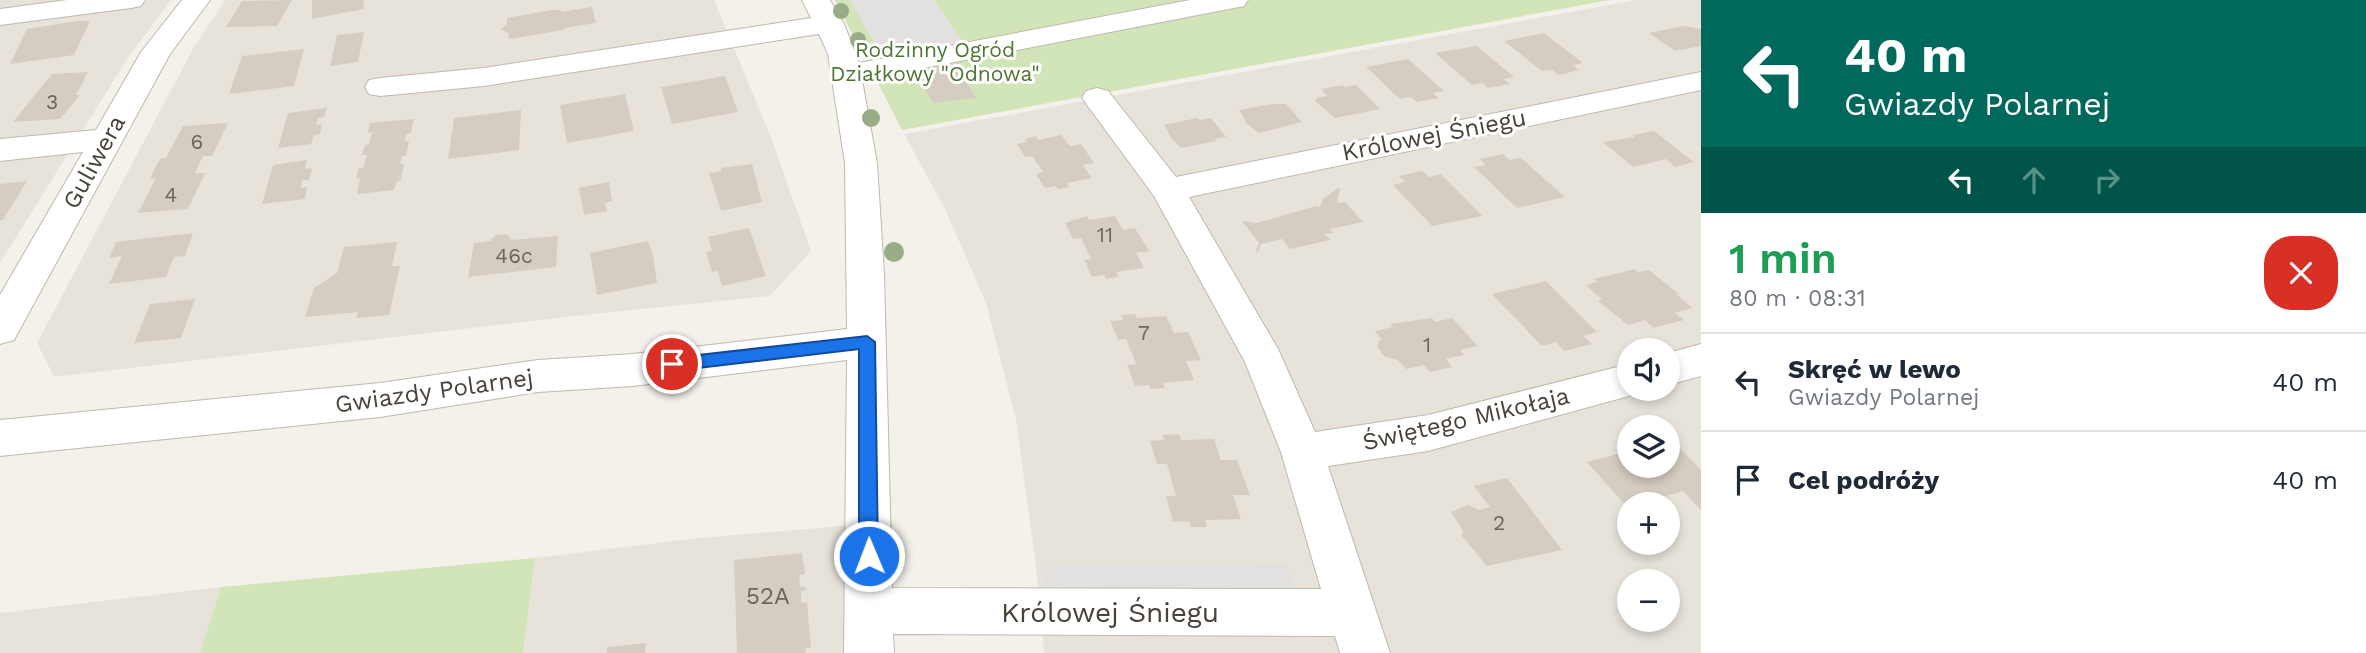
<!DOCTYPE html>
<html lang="pl">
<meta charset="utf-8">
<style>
body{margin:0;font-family:"Work Sans",sans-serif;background:#f6f6f7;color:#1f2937;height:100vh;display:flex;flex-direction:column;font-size:26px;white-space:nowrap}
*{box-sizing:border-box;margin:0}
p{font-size:23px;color:#747a83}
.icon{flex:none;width:38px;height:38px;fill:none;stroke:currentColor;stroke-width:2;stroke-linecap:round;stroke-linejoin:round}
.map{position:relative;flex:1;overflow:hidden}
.details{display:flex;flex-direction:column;background:#fff;width:665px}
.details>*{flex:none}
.banner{background:#00695c;color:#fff;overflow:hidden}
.buttons{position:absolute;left:1617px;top:338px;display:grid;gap:14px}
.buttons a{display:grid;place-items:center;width:63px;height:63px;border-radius:50%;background:#fff;box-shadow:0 4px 10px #0003;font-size:35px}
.pin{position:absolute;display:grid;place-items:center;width:60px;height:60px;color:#fff;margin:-30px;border:4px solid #fff;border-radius:50%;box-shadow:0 2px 7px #0007}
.me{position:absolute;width:77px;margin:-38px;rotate:359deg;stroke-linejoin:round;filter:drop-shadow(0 0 5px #0008)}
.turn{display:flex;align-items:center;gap:24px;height:147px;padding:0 28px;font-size:32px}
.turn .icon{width:91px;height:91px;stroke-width:2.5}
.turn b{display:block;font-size:49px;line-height:60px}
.lanes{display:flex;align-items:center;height:66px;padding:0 28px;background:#0003;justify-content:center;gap:35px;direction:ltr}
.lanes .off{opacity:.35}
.round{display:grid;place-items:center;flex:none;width:74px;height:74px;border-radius:28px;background:#f6f6f7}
.overview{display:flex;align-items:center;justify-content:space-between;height:119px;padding:0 28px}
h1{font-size:42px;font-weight:600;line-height:52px;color:#1e9e55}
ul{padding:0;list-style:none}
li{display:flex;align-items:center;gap:21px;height:98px;padding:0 28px;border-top:2px solid #e0e1e3}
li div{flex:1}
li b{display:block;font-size:26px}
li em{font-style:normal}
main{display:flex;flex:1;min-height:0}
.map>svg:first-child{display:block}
</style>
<main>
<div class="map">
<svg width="1701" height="653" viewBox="0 0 1701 653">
<rect width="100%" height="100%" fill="#f4f1eb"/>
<!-- residential -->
<path fill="#e8e3da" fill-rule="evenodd" d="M0,0H171L129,56L0,263Z
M225,0H714L772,140L811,251L770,296L583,315L54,377L37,343L194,47Z
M1636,0H1701V653H1044L1035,558L1016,420L986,303L945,209L904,134ZM1629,350H1668V388H1629ZM1629,427H1668V466H1629ZM1629,504H1668V542H1629ZM1629,581H1668V620H1629Z
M852,525L850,653H523L535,558L690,539Z
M221,587L200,653H0V613Z"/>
<!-- green -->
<path fill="#d2e5b8" d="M835,0H1610L902,130Z
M535,558L523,653H200L221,587Z"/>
<!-- parking -->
<path fill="#e3e1df" d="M850,0H934L965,44L884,60Z
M1288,565L1298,595H1046L1041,566Z"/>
<!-- building -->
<path fill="#d5cdc1" d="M292,0L277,26L226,27L242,1Z
M312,0H363L364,9L312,19Z
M592,7L596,23L564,28V30L509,39L508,33L501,29L507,24V18L553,10H561V12Z
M78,21H90L74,55L10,64L27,29Z
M1684,26L1701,29V46L1675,51L1649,33Z
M364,32L358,62L330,66L337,35Z
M1544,33L1583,63L1573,65L1579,70L1559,75L1552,70L1542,71L1504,41Z
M1477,46L1514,77L1503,79L1510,84L1488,88L1482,83L1472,85L1435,53Z
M304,49L294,86L229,94L242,56Z
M1408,59L1444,91L1433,93L1439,98L1417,102L1411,97L1400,99L1366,67Z
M955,64L976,98L933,103L915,71Z
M88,72L76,95H80L60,119L13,122L52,74Z
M725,76L738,112L672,124L661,87Z
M1343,85L1345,87L1356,85L1380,109L1335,118L1315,101L1317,98L1327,96L1321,89Z
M625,94L634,131L567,143L560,105Z
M1272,104H1286L1302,122L1259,133L1248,125L1239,110Z
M327,108L324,117L318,118L316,125L322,124L320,134L314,135L311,144L278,148L288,113Z
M521,110L519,150L448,159L454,118Z
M1197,118L1199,120L1211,118L1226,137L1215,139L1216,141L1181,148L1172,139L1164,125Z
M414,119L411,133L406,134L405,141L409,140L406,156H402L400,164H404L401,180L397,181L394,190L357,194L360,179L356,177L359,168H363L367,155H362L365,145L369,144L372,132L368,133L370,123Z
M228,123L212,156H203L195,173H205L188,209L138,213L156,178L150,179L155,168L161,158H166L183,126Z
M1654,131L1694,162L1675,167L1666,159L1633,167L1603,142L1635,137L1633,135Z
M1061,135L1070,146L1081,144L1094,163L1083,165L1092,178L1067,183L1069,187L1058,189L1055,186L1045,188L1036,174L1043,172L1032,156L1025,157L1017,144L1027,142L1025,139L1036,136L1038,140Z
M1503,154L1509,160L1521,158L1565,197L1517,208L1474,167L1486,165L1479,159Z
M307,160L305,169L312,168L309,180H302L301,188L307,187L305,199L262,204L273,165Z
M752,164L762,202L721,211L709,173L722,171L721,168Z
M1422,171L1429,177L1441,174L1482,216L1432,226L1393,185L1405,182L1399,176Z
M27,181L3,220H0V184Z
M609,182L612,201L605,203L607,211L584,215L579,188Z
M1338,188L1340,189L1337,203L1345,202L1363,222L1330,229L1333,233L1325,234L1330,240L1290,249L1282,239L1261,244L1258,252L1256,251L1259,243L1242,221L1257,223L1316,206L1320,207L1323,199Z
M1087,216L1089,220L1115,216L1123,230L1135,228L1149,251L1136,253L1144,268L1116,272L1119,277L1106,279L1104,275L1092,277L1084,260L1091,259L1081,238L1073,239L1065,223Z
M749,228L766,276L722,286L718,271L712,272L706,252L712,251L708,237Z
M193,233L185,256L174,257L166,277L109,284L122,256L109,258L116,242Z
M507,234L512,240L558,236L556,267L468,277L474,243L490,241L496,235Z
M648,241L653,255L657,283L597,295L590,253Z
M397,242L392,266H400L389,315L356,318L358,312L305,317L314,288L337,273L344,247Z
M1635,269L1638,272L1649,270L1679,294H1676L1692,308L1675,313L1684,320L1653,328L1645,320L1628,325L1598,301L1602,300L1586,285L1597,282L1594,279Z
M1546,281L1597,332L1583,336L1592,344L1564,351L1556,342L1542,346L1492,294Z
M195,299L181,338L134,343L150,304Z
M1135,314L1137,318L1166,316L1174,333L1188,332L1201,360L1186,361L1194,380L1163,383L1165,388L1150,389L1149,385L1135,386L1127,365L1136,364L1126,339L1118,340L1110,321L1123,320L1121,315Z
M1432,318L1435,322L1452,318L1478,346L1460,350L1464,355L1446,359L1452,367L1430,372L1424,365L1406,369L1398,360L1385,357L1377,347L1379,341L1382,340L1375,331L1393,327L1390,324Z
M1179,434L1181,440L1214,439L1221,460H1237L1250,495H1233L1241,519L1205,520L1207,527H1191L1189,521L1173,522L1166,496H1176L1167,464H1157L1150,441L1164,440L1162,435Z
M1671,439L1701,470V510L1683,491L1638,504H1629L1627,507L1587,462L1629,451V466H1668V440Z
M1507,478L1562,550L1487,566L1462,536L1463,531L1451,512L1468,505L1479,510L1490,507L1474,486Z
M802,553L805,574L799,575L800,587L805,586L806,590L801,591V603L807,602L811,648H805L806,653H737L734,560Z
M646,643L645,653H607V647Z"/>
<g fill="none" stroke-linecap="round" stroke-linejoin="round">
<defs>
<path id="minor" d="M67,0H145L141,6L131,8L0,25V9Z
M182,0H210L170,54L14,340L0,344V295L83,152L0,161V139L96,130L141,52Z
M802,0H830L844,24L859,63L1190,0H1248L1244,6L1234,8L862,80L877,163L884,274L892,588L1321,589L1281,452L1245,362L1154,196L1082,98L1086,91L1097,88L1108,91L1176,177L1701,72V90L1189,197L1278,349L1315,432L1428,415L1629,364V388H1645L1629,396L1428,451L1328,466L1390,653H1340L1335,636L893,634L894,653H844L847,360L633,386L538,392L380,417L0,456V420L380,383L538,360L633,354L847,329L845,163L828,54L819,34L484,86L380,96L369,94L365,87L369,80L380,78L484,68L811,18Z
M1701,344V376L1668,385V353Z"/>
</defs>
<!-- minor casing -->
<use href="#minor" stroke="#bfb9ae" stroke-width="2"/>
<!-- minor -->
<use href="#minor" fill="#fff" fill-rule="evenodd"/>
</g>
<!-- trees -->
<g fill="#98ad85">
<circle cx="841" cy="11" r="8"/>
<circle cx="858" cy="40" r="8"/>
<circle cx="871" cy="118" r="9"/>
<circle cx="894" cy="252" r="10"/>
</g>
<!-- route -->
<path fill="#1a73e8" stroke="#114b97" stroke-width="2" d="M867,336L875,342L878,556L875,563L869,565L862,563L859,556V349L672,371L667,369L664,364L667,360L672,358Z"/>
<g text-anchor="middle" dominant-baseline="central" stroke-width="6" stroke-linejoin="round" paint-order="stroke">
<!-- far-park labels -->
<g font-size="21" fill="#4d7631" stroke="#fff">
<text x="935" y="49">Rodzinny Ogród<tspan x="935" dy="24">Działkowy "Odnowa"</tspan></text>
</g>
<!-- number labels -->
<g font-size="21" fill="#6b655b">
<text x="52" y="101">3</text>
<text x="197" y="141">6</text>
<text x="171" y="194">4</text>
<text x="1105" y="234">11</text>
<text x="514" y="255">46c</text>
<text x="1144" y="332">7</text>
<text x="1427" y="344">1</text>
<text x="1499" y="522">2</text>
</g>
<!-- street labels -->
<g font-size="24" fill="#484239" stroke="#fff">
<text transform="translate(1434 135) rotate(-11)">Królowej Śniegu</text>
<text transform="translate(94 162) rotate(-61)">Guliwera</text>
<text transform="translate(434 391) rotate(-8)">Gwiazdy Polarnej</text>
<text transform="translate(1466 419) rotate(-13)">Świętego Mikołaja</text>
</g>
<!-- near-number labels -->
<g font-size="24" fill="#6b655b">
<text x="768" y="596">52A</text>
</g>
<!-- near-street labels -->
<g font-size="28" fill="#484239" stroke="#fff">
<text x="1110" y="612">Królowej Śniegu</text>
</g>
</g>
</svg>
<div class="buttons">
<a><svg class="icon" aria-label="sound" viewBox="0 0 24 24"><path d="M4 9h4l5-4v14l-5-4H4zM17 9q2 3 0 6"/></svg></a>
<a><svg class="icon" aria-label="layers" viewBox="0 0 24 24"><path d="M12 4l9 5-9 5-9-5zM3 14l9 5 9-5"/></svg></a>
<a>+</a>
<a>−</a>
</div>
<div class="pin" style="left:672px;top:364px;background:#d93025"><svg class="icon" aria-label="arrive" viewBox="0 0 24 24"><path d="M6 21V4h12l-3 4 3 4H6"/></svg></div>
<svg class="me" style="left:869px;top:556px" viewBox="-20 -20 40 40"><circle r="17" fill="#1a73e8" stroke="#fff" stroke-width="3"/><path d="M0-11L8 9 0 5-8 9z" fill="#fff"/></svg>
</div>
<section class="details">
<div class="banner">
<div class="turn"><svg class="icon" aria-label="left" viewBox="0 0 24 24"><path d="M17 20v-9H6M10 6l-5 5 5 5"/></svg><div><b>40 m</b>Gwiazdy Polarnej</div></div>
<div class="lanes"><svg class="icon" aria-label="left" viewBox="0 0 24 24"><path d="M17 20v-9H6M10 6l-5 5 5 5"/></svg><svg class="icon off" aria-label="ahead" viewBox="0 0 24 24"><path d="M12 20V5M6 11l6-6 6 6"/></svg><svg class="icon off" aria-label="right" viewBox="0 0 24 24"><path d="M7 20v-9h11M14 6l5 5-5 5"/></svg></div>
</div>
<div class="overview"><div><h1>1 min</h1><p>80 m · 08:31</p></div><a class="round" style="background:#d93025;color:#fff"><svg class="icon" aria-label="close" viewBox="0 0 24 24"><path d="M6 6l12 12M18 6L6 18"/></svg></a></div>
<ul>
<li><svg class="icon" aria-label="left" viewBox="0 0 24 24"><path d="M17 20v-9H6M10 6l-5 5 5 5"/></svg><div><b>Skręć w lewo</b><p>Gwiazdy Polarnej</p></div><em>40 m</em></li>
<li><svg class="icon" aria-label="arrive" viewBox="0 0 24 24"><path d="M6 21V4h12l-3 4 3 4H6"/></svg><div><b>Cel podróży</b></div><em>40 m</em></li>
</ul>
</section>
</main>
